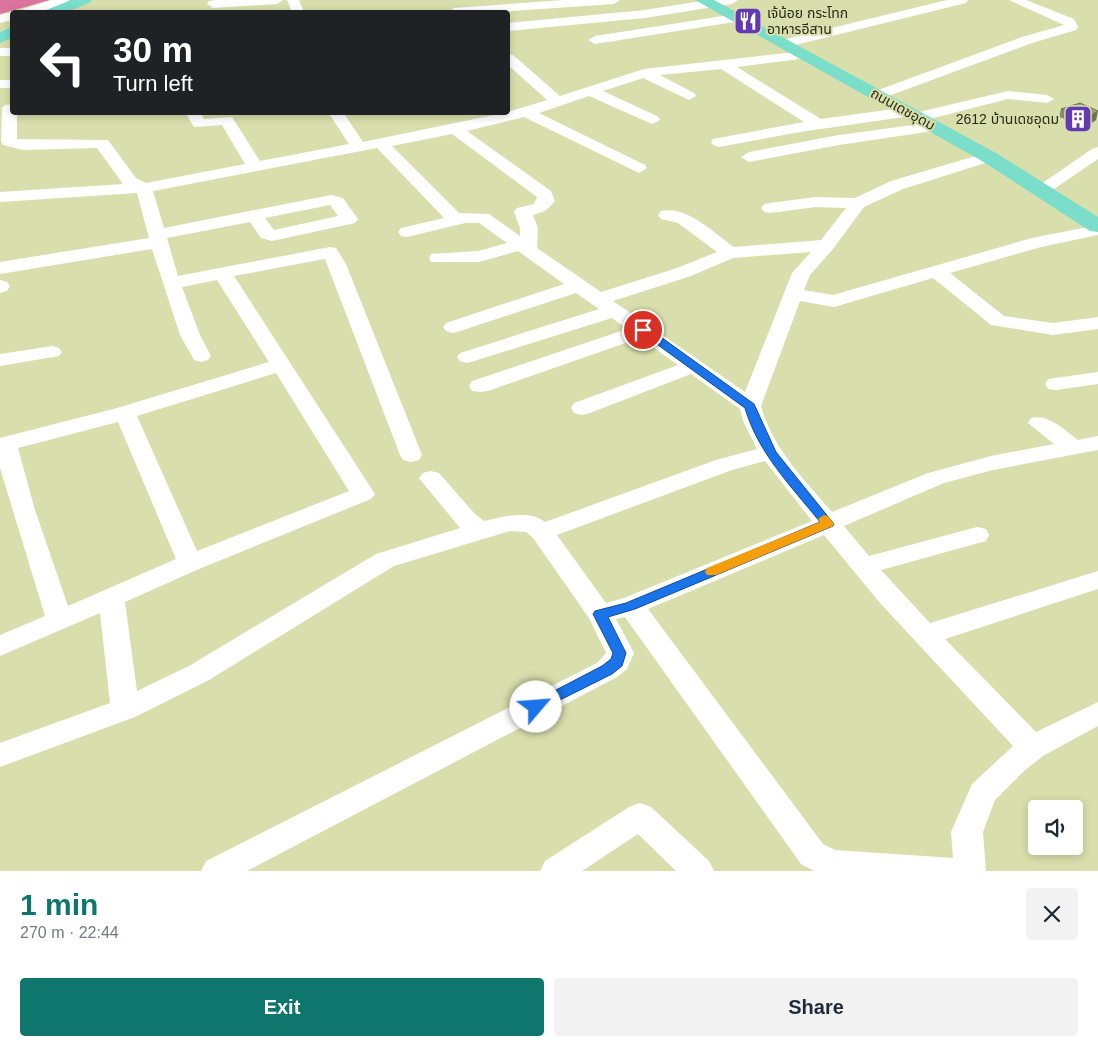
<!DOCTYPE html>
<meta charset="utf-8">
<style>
body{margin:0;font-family:Arial,"Noto Sans Thai",sans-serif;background:#f2f2f3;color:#1f2937;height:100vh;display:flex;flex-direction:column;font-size:19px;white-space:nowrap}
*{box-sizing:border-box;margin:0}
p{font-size:16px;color:#747a83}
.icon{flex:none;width:28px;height:28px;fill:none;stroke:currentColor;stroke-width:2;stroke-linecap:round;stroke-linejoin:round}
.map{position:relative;height:871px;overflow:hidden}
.drawer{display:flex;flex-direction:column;background:#fff;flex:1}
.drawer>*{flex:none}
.banner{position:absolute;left:10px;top:10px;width:500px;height:105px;border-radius:5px;box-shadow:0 2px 8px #0003;background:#202124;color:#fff;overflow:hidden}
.tools{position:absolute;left:1028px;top:800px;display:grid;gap:10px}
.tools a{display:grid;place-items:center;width:55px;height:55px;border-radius:5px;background:#fff;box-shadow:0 2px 8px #0003;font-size:25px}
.pin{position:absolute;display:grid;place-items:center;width:42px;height:42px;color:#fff;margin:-21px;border:2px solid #fff;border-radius:50%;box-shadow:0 1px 5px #0007}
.me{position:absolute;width:55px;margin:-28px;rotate:63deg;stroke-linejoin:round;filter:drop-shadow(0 0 4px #0008)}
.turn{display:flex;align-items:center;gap:18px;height:105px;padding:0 20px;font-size:22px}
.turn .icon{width:65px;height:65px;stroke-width:2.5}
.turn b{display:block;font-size:35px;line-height:42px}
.round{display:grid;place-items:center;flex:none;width:52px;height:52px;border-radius:5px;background:#f2f2f3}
.headline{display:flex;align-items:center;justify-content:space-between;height:85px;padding:0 20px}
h1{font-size:30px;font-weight:600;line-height:38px;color:#0f766e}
.action{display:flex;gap:10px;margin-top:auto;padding:10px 20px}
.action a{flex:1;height:58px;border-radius:5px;background:#0f766e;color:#fff;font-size:20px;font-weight:600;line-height:58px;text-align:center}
.action a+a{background:#f2f2f3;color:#1f2937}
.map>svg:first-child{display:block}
</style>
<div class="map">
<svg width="1098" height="871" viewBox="0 0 1098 871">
<rect width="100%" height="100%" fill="#d8dfac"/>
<!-- water -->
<path fill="#dc73a0" d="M0,0H50L0,14Z"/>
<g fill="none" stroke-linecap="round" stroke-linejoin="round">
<!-- minor -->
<path fill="#fff" fill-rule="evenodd" d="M51,0H69L67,3L39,12H22L23,9Z
M216,0H283L277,4L213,8L207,4L209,1Z
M287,0H299L304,12H292Z
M563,0H620L614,4L498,12H448L454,8Z
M708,0H738L732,4L645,18L508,31V23L645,10Z
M947,0H968L966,3L783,48L776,44L778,41Z
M1009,0H1026L1074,19L1078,27L1076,30L1032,43L883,98H873L871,95L873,92L1022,37L1064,25Z
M12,12V20L0,23V15Z
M736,14L741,15L742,18L741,21L595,44L588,40L595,36Z
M0,48H12V56H0Z
M803,51L808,52L810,55L808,58L737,67L821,119L908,107L913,109L915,113L1008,91L1047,95L1054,99L1047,103L1008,99L918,122L913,120L911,116L800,132L719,147L713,145L711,142L713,139L804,122L721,69L660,75L694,93L696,96L689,100L643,78L603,91L657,116L660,119L657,122L652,124L589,96L539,113L645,165L647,168L639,173L524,117L467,131L551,191L555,201C548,210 544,212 533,215L538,228L537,248L601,292L677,268L717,252L678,223L661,219L658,215L661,211C687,205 714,233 734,247L821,240L846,208L816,207L770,213L764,212L761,208L764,204L770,203L816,197L855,198L891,181L989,152L997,157L995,160L903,189L864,207L833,249L810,275L804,290L833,295L1032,238L1098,225V235L1041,247L950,273L1004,316L1053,323L1098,317V329L1053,335L991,325L933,278L834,307L800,301L761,406C773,449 804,479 832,512L928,473L991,456L1054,444L1028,423L1031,418C1049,414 1064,430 1078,440L1098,436V450L993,470L944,483L844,526L869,556L977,527L986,529L989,535L986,541L881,570L930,623L1098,571V589L945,639L1036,732L1098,702V726L1043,756L1024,771L995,800L983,832L986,871H814L801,864L625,617L616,619L634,653L627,669L617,677L247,871H201L206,861L597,663L606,653L589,618L533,538L526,532L510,531L394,566L209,680L135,717L0,767V743L110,703L100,613L0,656V635L45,616L0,468V438L117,408L269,362L217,280L182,287L200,335L211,356L208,360L201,362L194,360L180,335L152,249L0,274V262L149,238L137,193L0,202V192L123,184L97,148L23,150L3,145L1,142L2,108L5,105L12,104V112H17V139L108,140L136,178L146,183L245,164L222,125L194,127L185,112H200L204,119L232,117L260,161L349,144L328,112H343L363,142L508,112L547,100L508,65V54L513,55L560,96L644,69ZM452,134L537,197L534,204L517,208L514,212L520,228V236L489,214L459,213L392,146ZM377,148L444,218L401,228L398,232L401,236L407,237L465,223H479L507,243L478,251L431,254L429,258L431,262H479L518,251L564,284L446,323L443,327L446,331L453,333L460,331L576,293L599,309L460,353L457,357L460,361L467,363L474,361L612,318L627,329L472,381L469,386L472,391L480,392L488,391L640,338L678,365L574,403L571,408L574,413L582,415L590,413L691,374L740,409L743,421L757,449L716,460L545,522C529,509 503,517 484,521L475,514L439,473L431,471L423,473L419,478L423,483L460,528L376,554L189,666L137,691L125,602L199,569L371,499L375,494L234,276L325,259L400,455L403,460L411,462L419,460L422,455L346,264L336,248L330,247L178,276L167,238L250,222L261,238L272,241L355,223L358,219L343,198L331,195L164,228L153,191ZM330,205L338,216L274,230L265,218ZM811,252L792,273L745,392L613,301L691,276L733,258ZM276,373L349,491L197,551L137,416ZM118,422L176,559L68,606L35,510L18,448ZM765,461L812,521L624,598L606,603L557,535L732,470ZM824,535L880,603L1013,746L972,784L951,832L953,858L835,850L823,844L648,609Z
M0,80H12V88H0Z
M935,122L943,127L940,130L839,145L749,162L741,157L749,152L839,135Z
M1098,147V159L1048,193H1036L1034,189L1092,149Z
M0,280L7,282L10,286L7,291L0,293Z
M52,346L59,348L62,352L59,356L0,366V354Z
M1098,372V384L1056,390L1048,389L1045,384L1048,379Z
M640,803L651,807L709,861L714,871H676L638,834L582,871H540L545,861L629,807Z"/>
<!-- major -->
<path fill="#7adeca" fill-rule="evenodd" d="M71,0H92L89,3L67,12H47L49,9Z
M695,0H714L996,153L1098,217V232L1090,231L982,161Z
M12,27V38L0,43V32Z"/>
</g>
<!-- wall -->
<path fill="#878d63" d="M1061,109L1096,120L1086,126L1059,117Z"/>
<!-- shaded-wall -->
<path fill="#6e7350" d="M1098,111L1096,120L1086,126L1088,117Z"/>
<!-- building -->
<path fill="#9da473" stroke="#6e7350" d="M1080,103L1098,111L1088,117L1061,109Z"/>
<!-- route -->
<path fill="#1a73e8" stroke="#114b97" d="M640,327H647L754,404L776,452L834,524L833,526L635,609L608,617L626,653L622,666L612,674L536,712L531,711L529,707L531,703L602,666L611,659L613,653L593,614L595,611L626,603L820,522C791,486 758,453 745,408L640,332Z"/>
<!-- slow -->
<path fill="#f59e0b" d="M824,515L828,516L834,524L833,526L716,575H707L705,572L707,568L820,522L818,519Z"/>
<!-- icons -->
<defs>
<symbol id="restaurant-square" viewBox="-11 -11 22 22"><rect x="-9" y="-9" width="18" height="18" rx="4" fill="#643ab2" stroke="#d8dfac"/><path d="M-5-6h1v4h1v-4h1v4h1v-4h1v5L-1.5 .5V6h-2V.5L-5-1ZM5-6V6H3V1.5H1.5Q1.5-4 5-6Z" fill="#fff"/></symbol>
<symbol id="building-square" viewBox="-11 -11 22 22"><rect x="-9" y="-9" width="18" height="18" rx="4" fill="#643ab2" stroke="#d8dfac"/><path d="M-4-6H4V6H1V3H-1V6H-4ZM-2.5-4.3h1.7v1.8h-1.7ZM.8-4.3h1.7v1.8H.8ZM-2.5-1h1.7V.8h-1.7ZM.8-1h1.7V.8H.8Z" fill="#fff"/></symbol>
</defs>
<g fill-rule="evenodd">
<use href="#restaurant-square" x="732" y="5" width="32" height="32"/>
<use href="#building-square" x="1062" y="103" width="32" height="32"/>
</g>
<g text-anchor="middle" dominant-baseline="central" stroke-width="4" stroke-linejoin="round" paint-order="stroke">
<!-- far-poi labels -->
<g font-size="14" fill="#292b17" stroke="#d8dfac" text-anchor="start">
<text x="767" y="13">เจ้น้อย กระโทก<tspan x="767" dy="16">อาหารอีสาน</tspan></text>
<text x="1059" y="119" text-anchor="end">2612 บ้านเดชอุดม</text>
</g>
<!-- far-street labels -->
<g font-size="14" fill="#292b17" stroke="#d8dfac">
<text transform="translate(903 109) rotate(29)">ถนนเดชอุดม</text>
</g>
</g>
</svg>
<div class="tools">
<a><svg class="icon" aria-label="sound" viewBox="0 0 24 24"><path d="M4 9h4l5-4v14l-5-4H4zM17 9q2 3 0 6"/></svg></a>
</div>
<div class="pin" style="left:643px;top:330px;background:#d93025"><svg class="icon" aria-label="arrive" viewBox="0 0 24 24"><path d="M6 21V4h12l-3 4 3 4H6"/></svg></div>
<svg class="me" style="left:536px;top:707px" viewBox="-20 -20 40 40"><circle r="19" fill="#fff"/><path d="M0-13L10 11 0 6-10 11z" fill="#1a73e8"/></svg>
<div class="banner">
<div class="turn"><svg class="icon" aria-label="left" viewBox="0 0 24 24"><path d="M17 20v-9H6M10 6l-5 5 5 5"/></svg><div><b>30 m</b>Turn left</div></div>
</div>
</div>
<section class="drawer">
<div class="headline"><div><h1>1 min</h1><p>270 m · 22:44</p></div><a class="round"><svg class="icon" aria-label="close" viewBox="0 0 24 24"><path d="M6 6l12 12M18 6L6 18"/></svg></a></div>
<div class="action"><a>Exit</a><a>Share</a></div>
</section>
